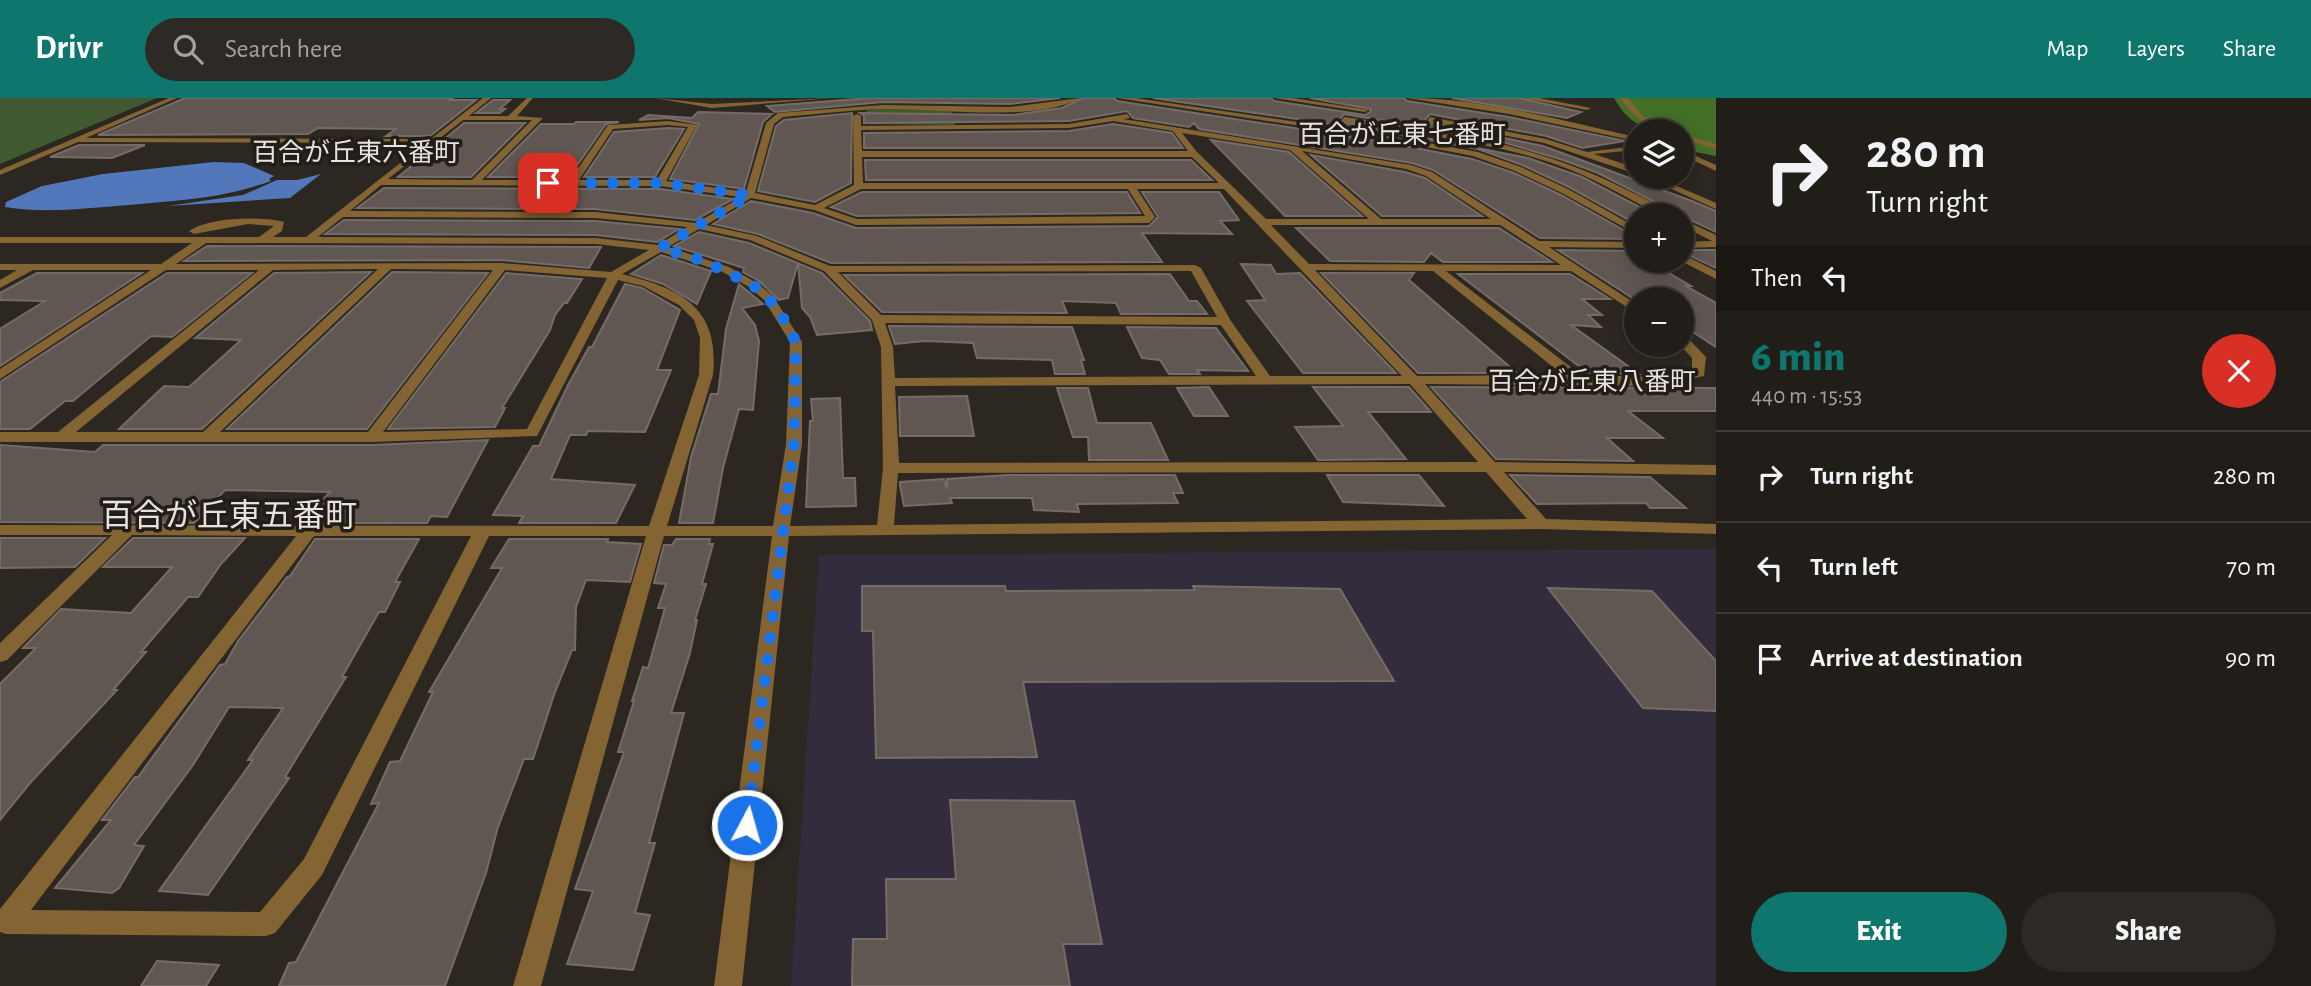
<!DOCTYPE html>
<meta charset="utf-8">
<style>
body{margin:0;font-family:"Alegreya Sans","Noto Sans JP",sans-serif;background:#2d2a25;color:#f1f3f6;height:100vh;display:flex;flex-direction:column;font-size:26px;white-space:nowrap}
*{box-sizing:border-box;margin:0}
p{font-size:23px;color:#a2a2a2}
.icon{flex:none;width:38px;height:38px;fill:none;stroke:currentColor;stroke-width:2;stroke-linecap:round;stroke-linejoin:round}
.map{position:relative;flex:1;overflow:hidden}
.details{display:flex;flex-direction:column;background:#211d18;width:595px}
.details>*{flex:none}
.guide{background:#211d18;color:#f1f3f6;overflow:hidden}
.buttons{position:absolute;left:1624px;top:21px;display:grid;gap:14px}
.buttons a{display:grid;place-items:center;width:70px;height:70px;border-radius:50%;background:#211d18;box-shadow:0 4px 18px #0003,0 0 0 2px #3e3b37;font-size:35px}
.pin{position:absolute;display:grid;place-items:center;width:60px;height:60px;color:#fff;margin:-30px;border-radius:14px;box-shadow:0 4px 10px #0006}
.me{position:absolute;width:77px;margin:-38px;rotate:6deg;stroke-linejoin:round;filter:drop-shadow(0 0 5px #0008)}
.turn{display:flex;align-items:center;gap:24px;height:147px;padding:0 35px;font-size:32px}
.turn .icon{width:91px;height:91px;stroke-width:2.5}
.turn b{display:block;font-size:49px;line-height:60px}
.then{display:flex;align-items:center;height:66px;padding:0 35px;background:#0003;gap:14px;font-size:26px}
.round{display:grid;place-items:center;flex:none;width:74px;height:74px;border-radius:37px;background:#2d2a25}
.summary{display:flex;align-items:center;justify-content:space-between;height:119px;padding:0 35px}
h1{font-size:42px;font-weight:800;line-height:52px;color:#0f766e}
.primary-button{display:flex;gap:14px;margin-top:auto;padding:14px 35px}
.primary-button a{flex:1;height:80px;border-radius:42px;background:#0f766e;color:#fff;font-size:28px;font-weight:800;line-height:80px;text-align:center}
.primary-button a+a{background:#2d2a25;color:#f1f3f6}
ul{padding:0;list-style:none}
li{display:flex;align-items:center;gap:21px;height:91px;padding:0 35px;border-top:2px solid #3e3b37}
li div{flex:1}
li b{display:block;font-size:26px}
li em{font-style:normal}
header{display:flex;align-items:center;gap:42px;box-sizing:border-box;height:98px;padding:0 35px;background:#0f766e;color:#fff}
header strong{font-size:33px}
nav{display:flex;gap:38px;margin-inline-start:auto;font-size:24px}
.search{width:490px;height:63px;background:#2d2a25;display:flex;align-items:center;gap:18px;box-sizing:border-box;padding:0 24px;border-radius:38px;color:#a2a2a2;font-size:26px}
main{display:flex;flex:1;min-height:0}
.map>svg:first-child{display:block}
</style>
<header>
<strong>Drivr</strong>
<div class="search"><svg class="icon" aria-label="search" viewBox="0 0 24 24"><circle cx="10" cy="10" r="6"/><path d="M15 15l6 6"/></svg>Search here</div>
<nav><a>Map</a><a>Layers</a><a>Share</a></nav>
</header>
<main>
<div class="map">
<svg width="1716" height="888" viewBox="0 0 1716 888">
<rect width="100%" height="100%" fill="#2c2720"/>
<!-- education -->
<path fill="#322c3c" d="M1714,451L1716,453V888H791L819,457Z"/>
<!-- green -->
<path fill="#405931" d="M0,0H157L0,66Z
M876,11H951L955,27L863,26L866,13Z"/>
<!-- forest -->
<path fill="#446f26" d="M1614,0H1716V58L1695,54L1682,47V33C1649,33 1631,30 1614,0Z"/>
<!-- water -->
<path fill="#5277bb" d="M214,64L244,65L274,78L269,81L271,83C221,101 180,102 129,107C88,110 46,116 5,109L6,104L42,88L103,76Z
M321,76L290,100L168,108L243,97L277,82H297Z"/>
<!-- building -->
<path fill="#605752" stroke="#766c67" stroke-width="2" d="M185,0H453L450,2H476L430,38H386L396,31L318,30L308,36L98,37Z
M870,0H1060L1010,6L883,4L775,14L767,8Z
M1083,0H1114L1117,3L1379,43L1472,61L1514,75L1561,97L1636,139V141L1540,140L1433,72L1412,65L1199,31L1194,25L1189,29L1133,20L1127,13L1069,23L864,25V18L860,15L1013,17L1062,10Z
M1153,0H1271L1274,3L1365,17L1370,14L1371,11L1310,0H1404L1407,3L1509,19L1625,43L1582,50L1546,38L1430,16L1424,23L1543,48L1692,103L1716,113V134L1682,118V111L1670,112L1598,75L1563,62L1492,41L1344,16L1338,23L1528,60L1582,79L1645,112H1636V126L1569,89L1522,67L1478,51L1379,33Z
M1452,0H1519L1581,14L1567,20Z
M493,2H510L500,11H505L500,15H476Z
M698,14L772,16L763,24L744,91L670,81L699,26L668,20L639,22L648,17L692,20Z
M852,15L851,85L815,104L758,93L776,28L784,22Z
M576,24H619L606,26L569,79H488L541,26H574Z
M464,25H525L471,79H398Z
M1113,26L1172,35L1183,50H864V35L1069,33Z
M668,30L684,31L655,79H584L614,34Z
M1211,42L1289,54L1362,118H1285Z
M79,47H145L112,60L50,59Z
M1311,57L1405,74L1425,80L1482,118H1382Z
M865,62H1191L1212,82H866Z
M384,90L660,91L733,101L695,122L595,111L357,110Z
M862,94H1127L1140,115L857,118L831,109Z
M1142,94H1219L1239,122L1220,123L1232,136L1142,135L1162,164L831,165L758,136L713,126L751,103L813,115L856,130L1149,128L1158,119Z
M344,122L595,123L679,131L657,144L596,137L325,136Z
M1296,130H1499L1552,164H1443L1431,155L1424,164L1330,163Z
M699,134L749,145L822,175L870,223L872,232L817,237L810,219L802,210L798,165L788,200L779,202L759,183L743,174L744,170L674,148Z
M207,148L596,149H601L589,170L501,162L184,163Z
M1558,152L1636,153V163H1654L1666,171H1662L1691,188H1686L1716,205V249L1682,227V201H1634Z
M1682,152H1716V170L1682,154Z
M661,157L711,173L697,206L663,186L631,176Z
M1241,166L1271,167L1276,176L1300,175L1396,275H1303L1247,203L1265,202Z
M371,174L202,331H119L164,288L189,289L241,242L195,240L274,175Z
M392,174L488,175L367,331H227Z
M37,175H142L0,268V231L45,203L0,202V195Z
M167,175H252L172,239L151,238L73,303H65L30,331H0V284Z
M506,175L582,181L567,205H564L555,217L550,232L502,310H505L495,329L388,331Z
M1321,175H1414L1409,182L1517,275H1418Z
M1170,176L1189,203H1197L1207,216H1121L1116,205L1062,203L1067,215L882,214L844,177Z
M1458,176H1570L1610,201H1582L1602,217H1588L1601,229L1571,227L1639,276L1588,275Z
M625,186L642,190L680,212L657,272H671L645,334L588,333L586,337H570L551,381L635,387L616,425H519L523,418L493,417L533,348H539L568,287L589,249H592Z
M739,186L763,206L742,210L755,227L759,243L753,312L739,311L723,370L713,425H679L691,359L711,296H718L726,231Z
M889,228L1072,229L1084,262H1081L1085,276H1055L1052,262L977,260L973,245L925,243L895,246Z
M1127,229L1216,230L1248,273L1197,272L1200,276H1169L1160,262L1142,260Z
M1209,289L1228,318H1194L1177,290Z
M1313,289H1409L1431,314H1368L1406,361L1318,362L1295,329L1343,328Z
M1431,289L1716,290V313H1628L1663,340H1607L1633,363L1496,361Z
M1057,290H1088L1097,325H1151L1168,362H1089L1088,339H1073Z
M967,298L974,338H900L899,299Z
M840,300L843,380H855L856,408L806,409L810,323H813L811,301Z
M488,342L447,419L431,418L427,425H325L336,409L317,408L330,394L225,392L194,425L0,424V347L95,354L103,347H372Z
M1008,377H1175L1183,395H1173L1178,405L1077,406L1079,414L1034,412L1032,400H950L952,405L904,408L900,388V384L944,381L947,391V381Z
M1327,377H1419L1444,408L1343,404Z
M1510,377L1650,379L1686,410H1650L1646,405L1537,406Z
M0,440H105L75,469L0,470Z
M133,440H245L221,466L198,499H188L141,554H146L113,592H117L30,685L0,722V586L36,550H23L61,511L131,515L172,469H103Z
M315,441H419L395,484H400L385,514H379L342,579H346L285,679L289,680L208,797L159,793L253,662H248L283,610L229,609L193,667L134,747L144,748L119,790L112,795L55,790L111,722H102L135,679H138L220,567L225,566L238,543L287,479L290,478Z
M509,441H608L607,444L641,446L630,484L586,482L576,509L575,552H572L555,594L533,661H524L498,729L486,775L445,888H279L289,865L296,864L379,705L371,706L390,664L400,663L433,594H429L502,470H491Z
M676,441H710L709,446H713L702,486H706L695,522H697L690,555L671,615H684L649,745H655L635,815L650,817L633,872L567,866L593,793L575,791L624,654H618L634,603H632L643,569L648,570L665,510H658L666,486L654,485L664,447H672Z
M862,488H1005L1006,493L1195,492L1193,488L1340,491L1394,583L1023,584L1037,659L876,660L873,533H862Z
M1548,490L1652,493L1716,563V613L1643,610Z
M950,702L1074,703L1102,846H1063L1070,888H852L853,841H887L886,781H956Z
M157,863L219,867L206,888H141Z"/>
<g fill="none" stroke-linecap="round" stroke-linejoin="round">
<!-- service -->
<path fill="#836432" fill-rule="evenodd" d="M169,0H177L86,40L434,41L437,43L434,45L78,44L0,77V72Z"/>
<!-- minor -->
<path fill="#836432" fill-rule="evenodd" d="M483,0H491L469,18H508L527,0H533L517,18L543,20L482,82H570L608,27L668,23L697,27L666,83L746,94L766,25L778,15L883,7L1010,9L1081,0C1036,25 936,10 884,11C851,12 817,16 783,19L774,26L755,95L815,107L854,87L853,18L857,16L861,18V28L1069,26L1127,16L1130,20L1123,21L1411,67L1432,74L1539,143L1636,144V150L1549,149L1636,206V215L1571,173H1446L1581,277L1654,279L1692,273V260L1680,247L1682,237L1686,238L1706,259L1704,278L1654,288L1425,286L1495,364L1716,367V377L1504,374L1546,421L1716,426V436L1541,431L789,438L742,888H714L772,438H664L541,888H513L646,438H489L322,777L275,835L266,838L6,836L0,834V811L296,438L132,437L7,562L0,564V545L112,437H0V427L649,428L699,277L700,240L694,222L679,207L643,188L618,182L537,338L372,344H0V334H58L259,172H166L0,281V271L151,172H33L0,190V182L17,172H0V166H161L192,145H0V139H259L274,128L248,126L194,136L189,133C210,119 259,118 284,124L282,133L273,139H306ZM463,22H532L472,82L388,81ZM1113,23L1173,33L1188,53H862L861,32L1069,30ZM668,27L688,29L657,82H579L613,31ZM1182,35L1290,52L1369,121H1266L1197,54ZM1302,53L1406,71L1426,78L1491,121H1381ZM862,59H1192L1219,85H863ZM381,87L660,88L741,99L696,125L595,114L350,113ZM861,91H1128L1145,118L857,121L824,110ZM1137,91H1224L1402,278H1270L1231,223L1201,170L1195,167L830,168L757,138L706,127L751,100L814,112L856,127L1149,125L1155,119ZM343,119L595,120L687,129L658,147L596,140L318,139ZM1271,127H1500L1561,167L1309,166ZM699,131L750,142L824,173L872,222L881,249L883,370L877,427L790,428L802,346V244L773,198L757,185L729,169L668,149ZM206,145L596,146L649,152L611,174L501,165L176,166ZM661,154L721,173L749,189L764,202L790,244L786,346L773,428H667L713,277C720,209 681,191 622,176ZM378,171L203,334H76L273,172ZM391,171L493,172L368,334H220ZM505,172L607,180L527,331L383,334ZM1315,172L1433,173L1563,277L1417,278ZM1191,173L1217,219L881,217L838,174ZM885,225L1221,227L1256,278L895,280L893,249ZM1410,286L1478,364L899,365L895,288ZM1486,374L1527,421L894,427L898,375ZM314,438H471L304,761L260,814L31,812Z
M655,0L712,6L833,0L712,10Z
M1117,0H1135L1379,36L1478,54L1521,69L1568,91L1636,129V136L1562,95L1515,73L1473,58L1379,40Z
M1274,0H1293L1369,12L1365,14Z
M1407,0C1484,0 1562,23 1636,39V43L1509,16Z
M1522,0H1539L1591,10L1587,12Z
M1620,0H1628L1642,17L1672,33C1649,34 1633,17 1620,0Z
M1344,19C1444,32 1541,47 1631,94C1645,101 1661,107 1673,117H1661C1626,100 1593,79 1555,66C1485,42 1413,37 1341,23Z
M1430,19L1546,41L1587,54L1636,48V52L1594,56L1636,70V76L1544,45L1427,23Z
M1682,36L1716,46V51L1682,41Z
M1682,52L1716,67V73L1682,57Z
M1645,79H1656L1716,105V111Z
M1682,121L1716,137V149L1682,150V144L1712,143L1682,128Z
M1682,156L1716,173V181L1681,163Z"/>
</g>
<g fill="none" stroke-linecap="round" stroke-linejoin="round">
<!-- route -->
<path stroke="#1a73e8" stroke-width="12" stroke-dasharray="0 21.6" d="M548,85H660L750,97L660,150L704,163L753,187L777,209L796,244L794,345L747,727"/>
</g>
<g text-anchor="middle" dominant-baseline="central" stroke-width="7" stroke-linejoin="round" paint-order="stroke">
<!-- far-quarter labels -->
<g font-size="26" fill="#e6e3de" stroke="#221d16">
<text x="1402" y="37">百合が丘東七番町</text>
<text x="356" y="55">百合が丘東六番町</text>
<text x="1592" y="284">百合が丘東八番町</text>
</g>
<!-- quarter labels -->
<g font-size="32" fill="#e6e3de" stroke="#221d16">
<text x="229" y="418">百合が丘東五番町</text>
</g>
</g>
</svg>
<div class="buttons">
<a><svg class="icon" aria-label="layers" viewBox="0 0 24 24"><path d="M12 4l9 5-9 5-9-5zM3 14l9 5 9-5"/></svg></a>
<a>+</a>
<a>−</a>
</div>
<div class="pin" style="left:548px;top:85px;background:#d93025"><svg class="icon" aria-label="arrive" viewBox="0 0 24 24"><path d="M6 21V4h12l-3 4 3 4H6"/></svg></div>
<svg class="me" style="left:747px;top:727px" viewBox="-20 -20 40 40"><circle r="17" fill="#1a73e8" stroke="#fff" stroke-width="3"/><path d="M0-11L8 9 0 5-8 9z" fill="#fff"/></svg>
</div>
<section class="details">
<div class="guide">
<div class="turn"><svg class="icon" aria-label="right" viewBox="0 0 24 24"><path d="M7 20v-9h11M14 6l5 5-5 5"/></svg><div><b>280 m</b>Turn right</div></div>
<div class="then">Then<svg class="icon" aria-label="left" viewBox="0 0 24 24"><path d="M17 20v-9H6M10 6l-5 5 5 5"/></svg></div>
</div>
<div class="summary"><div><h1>6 min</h1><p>440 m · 15:53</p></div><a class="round" style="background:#d93025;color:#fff"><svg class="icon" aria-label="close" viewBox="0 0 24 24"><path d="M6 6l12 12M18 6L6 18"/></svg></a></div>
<ul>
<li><svg class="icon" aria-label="right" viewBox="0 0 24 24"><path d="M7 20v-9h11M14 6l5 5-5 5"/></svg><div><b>Turn right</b></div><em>280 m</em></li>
<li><svg class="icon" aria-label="left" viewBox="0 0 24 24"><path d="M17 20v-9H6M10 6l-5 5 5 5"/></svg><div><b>Turn left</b></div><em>70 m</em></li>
<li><svg class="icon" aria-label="arrive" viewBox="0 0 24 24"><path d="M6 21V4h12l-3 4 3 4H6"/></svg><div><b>Arrive at destination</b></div><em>90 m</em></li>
</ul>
<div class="primary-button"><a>Exit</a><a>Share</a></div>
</section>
</main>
